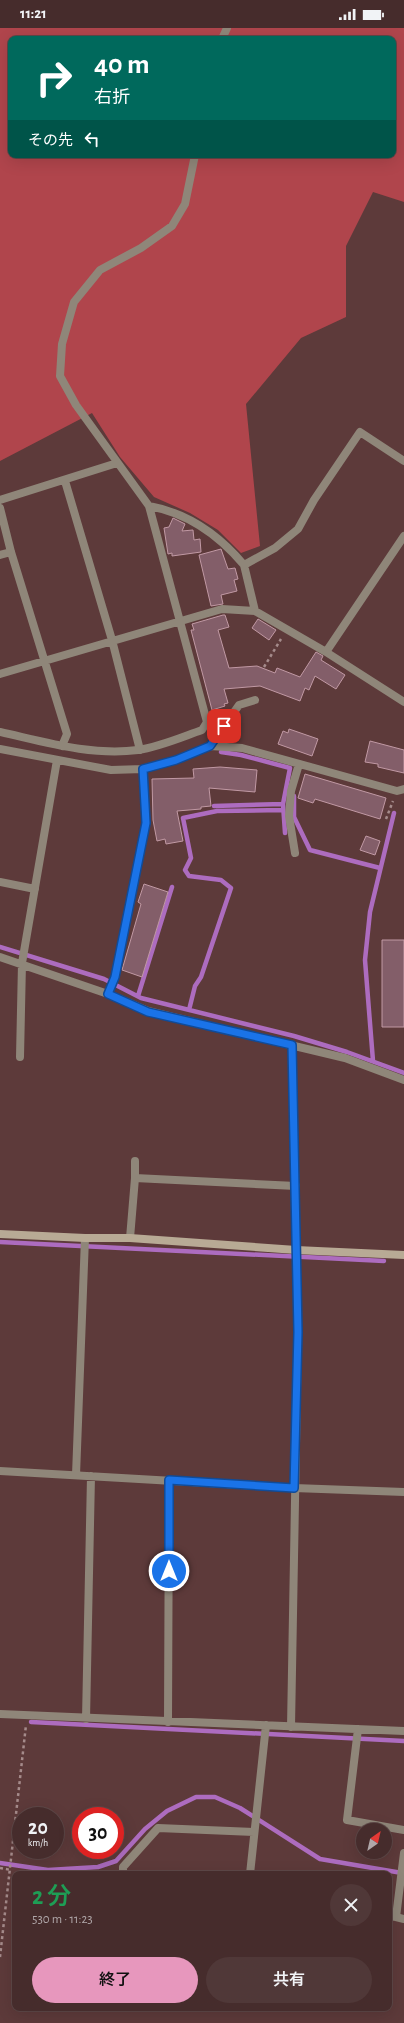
<!DOCTYPE html>
<html lang="ja">
<meta charset="utf-8">
<style>
body{margin:0;font-family:"Alegreya Sans","Noto Sans JP",sans-serif;background:#503838;color:#f1f3f6;height:100vh;display:flex;flex-direction:column;font-size:15px;white-space:nowrap}
*{box-sizing:border-box;margin:0}
p{font-size:13px;color:#b0a7a9}
.icon{flex:none;width:22px;height:22px;fill:none;stroke:currentColor;stroke-width:2;stroke-linecap:round;stroke-linejoin:round}
.map{position:relative;flex:1;overflow:hidden}
.drawer{position:absolute;left:12px;top:1843px;width:380px;height:140px;display:flex;flex-direction:column;background:#462c2c;border-radius:8px;box-shadow:0 4px 16px #0002,0 0 0 1px #5e4848}
.drawer>*{flex:none}
.hud{position:absolute;left:8px;top:8px;width:388px;height:122px;border-radius:8px;box-shadow:0 4px 16px #0002,0 0 0 1px #5e4848;background:#00695c;color:#fff;overflow:hidden}
.needle{width:26px;rotate:34deg}
.fabs{position:absolute;left:356px;top:1795px;display:grid;gap:8px}
.fabs a{display:grid;place-items:center;width:36px;height:36px;border-radius:50%;background:#462c2c;box-shadow:0 4px 16px #0002,0 0 0 1px #5e4848;font-size:20px}
.speed{position:absolute;left:12px;top:1779px;display:flex;gap:8px;font-size:20px;font-weight:700;text-align:center}
.speed>*{display:grid;place-content:center;width:52px;height:52px;border-radius:50%;background:#462c2c;box-shadow:0 4px 16px #0002,0 0 0 1px #5e4848;line-height:1}
.speed small{font-size:10px;font-weight:400}
.speed .limit{border:6px solid #d22;background:#fff;color:#111}
.pin{position:absolute;display:grid;place-items:center;width:34px;height:34px;color:#fff;margin:-17px;border-radius:8px;box-shadow:0 2px 6px #0006}
.me{position:absolute;width:44px;margin:-22px;rotate:0deg;stroke-linejoin:round;filter:drop-shadow(0 0 3px #0008)}
.turn{display:flex;align-items:center;gap:14px;height:84px;padding:0 20px;font-size:18px}
.turn .icon{width:52px;height:52px;stroke-width:2.5}
.turn b{display:block;font-size:28px;line-height:34px}
.then{display:flex;align-items:center;height:38px;padding:0 20px;background:#0003;gap:8px;font-size:15px}
.round{display:grid;place-items:center;flex:none;width:42px;height:42px;border-radius:21px;background:#503838}
.headline{display:flex;align-items:center;justify-content:space-between;height:68px;padding:0 20px}
h1{font-size:24px;font-weight:600;line-height:30px;color:#1e9e55}
.primary-button{display:flex;gap:8px;margin-top:auto;padding:8px 20px}
.primary-button a{flex:1;height:46px;border-radius:24px;background:#e797bd;color:#111;font-size:16px;font-weight:600;line-height:46px;text-align:center}
.primary-button a+a{background:#503838;color:#f1f3f6}
.status{display:flex;justify-content:space-between;align-items:center;height:28px;padding:0 20px;background:#462c2c;direction:ltr}
.status svg{height:11px;fill:currentColor}
.map>svg:first-child{display:block}
</style>
<div class="status"><b>11:21</b><svg viewBox="0 0 49 12"><path d="M0 12V9h3v3zM5 12V6h3v6zM10 12V3h3v9zM15 12V0h3v12zM26 1h20v11H26zM47 4h2v5h-2z"/></svg></div>
<div class="map">
<svg width="404" height="1995" viewBox="0 0 404 1995">
<rect width="100%" height="100%" fill="#5d3a3a"/>
<!-- forest -->
<path fill="#b0454c" fill-rule="evenodd" d="M0,0H404V174L373,164L346,218V289L301,310L246,376L260,518L241,525L218,502L190,485L154,469L120,429L92,385L0,433ZM11,11H393V127H11Z"/>
<g fill="none" stroke-linecap="round" stroke-linejoin="round">
<!-- stream -->
<path stroke="#ad6cbf" stroke-width="4.5" d="M221,724L241,727L290,740L283,776L285,805
M294,768V789L310,822L380,840
M214,778L283,776
M0,919L104,951L141,970L294,1008L347,1024L404,1045
M138,968L172,859
M189,982L195,958L201,949L231,860L221,852L189,848L185,842L191,830L183,790L217,783L282,782
M373,1033L365,932L370,884L394,785
M0,1214L384,1233
M31,1694L404,1713
M0,1835L48,1842L98,1839L116,1833L145,1801L167,1783L196,1769H215L240,1780L320,1831L402,1845"/>
</g>
<!-- building -->
<path fill="#835e69" stroke="#c199a4" d="M173,490L185,496L182,503L193,502L194,512L200,511L201,524L172,528V525L168,526L164,500L169,499Z
M221,521L228,541L235,540L238,551L234,552L237,563L221,567L223,576L211,578L199,527Z
M223,587H225L229,599L218,602L229,640L257,638L275,645L277,640L300,649L316,624L323,628L321,632L345,647L336,661L315,648L309,662L305,660L300,673L260,658L224,661L228,675L224,676L225,678L212,682L191,602H194L192,596Z
M258,591L276,602L269,612L252,600Z
M289,701L318,711L312,728L278,716L283,703L288,705Z
M370,713L404,722V745L378,739V736L365,734Z
M220,739L257,742L255,764L209,760L211,778L201,779V781L177,783L183,813L166,816L165,811L157,813L153,792L152,751L194,750L193,741Z
M305,746L386,770L380,791L315,771L313,775L298,770Z
M366,808L380,813L375,827L360,822Z
M144,856L168,864L142,949L122,942L141,876L138,874Z
M382,912H404V999H382Z"/>
<g fill="none" stroke-linecap="round" stroke-linejoin="round">
<!-- path -->
<path stroke="#a58b8b" stroke-width="2.5" stroke-dasharray="3 3" stroke-linecap="butt" d="M264,639L281,611
M386,791L393,773
M0,1840L11,1842
M0,1929L26,1697"/>
<!-- street -->
<path stroke="#8f8679" stroke-width="8" d="M222,11L227,0
M65,453L112,612L140,722
M0,472L117,435
M149,478C188,485 219,507 244,537
M0,480L11,524L67,706L62,718
M0,527L11,524
M255,583L244,537L275,520L298,501L314,472L360,404L404,433
M326,624L404,508
M0,646L222,581L255,583L326,624L404,674
M0,704C45,714 91,728 138,722C159,719 182,709 202,702L207,694L149,478L76,377L60,348L62,316L74,274L100,242L141,220L172,198L185,176L195,127
M210,718L239,677L255,672
M0,721L111,742L143,741L176,732L210,718L242,720L397,763L404,761
M295,825L289,788L291,763L299,736
M0,854L35,861
M0,929L108,966L148,983L345,1030L404,1052
M108,966L115,949L146,795L143,741
M20,1029L22,935L57,732
M135,1150L296,1158
M130,1210L135,1150V1133
M0,1443L294,1460L404,1464
M76,1447L85,1210
M0,1686L404,1703
M86,1691L91,1448
M168,1694L169,1452
M291,1699L298,1304L292,1017
M358,1701L347,1792L404,1802
M123,1846V1839L158,1800L254,1804
M250,1846L266,1697
M389,1888L396,1889L404,1825
M396,1889L404,1891"/>
<!-- secondary -->
<path stroke="#b8aa95" stroke-width="8" d="M0,1206L85,1210H130L296,1222L404,1227"/>
</g>
<g fill="none" stroke-linecap="round" stroke-linejoin="round">
<defs>
<path id="route" d="M169,1543V1452L294,1460L298,1304L292,1017L148,984L108,966L115,949L146,795L143,741L176,732L210,718L224,698"/>
</defs>
<!-- route casing -->
<use href="#route" stroke="#114b97" stroke-width="10"/>
<!-- route -->
<use href="#route" stroke="#1a73e8" stroke-width="7"/>
</g>
</svg>
<div class="fabs">
<a><svg class="needle" viewBox="-14 -14 28 28"><path d="M0-13l5 13h-10z" fill="#e53935"/><path d="M0 13l5-13h-10z" fill="#b0a7a9"/></svg></a>
</div>
<div class="speed"><div>20<small>km/h</small></div><div class="limit">30</div></div>
<div class="pin" style="left:224px;top:698px;background:#d93025"><svg class="icon" aria-label="arrive" viewBox="0 0 24 24"><path d="M6 21V4h12l-3 4 3 4H6"/></svg></div>
<svg class="me" style="left:169px;top:1543px" viewBox="-20 -20 40 40"><circle r="17" fill="#1a73e8" stroke="#fff" stroke-width="3"/><path d="M0-11L8 9 0 5-8 9z" fill="#fff"/></svg>
<div class="hud">
<div class="turn"><svg class="icon" aria-label="right" viewBox="0 0 24 24"><path d="M7 20v-9h11M14 6l5 5-5 5"/></svg><div><b>40 m</b>右折</div></div>
<div class="then">その先<svg class="icon" aria-label="left" viewBox="0 0 24 24"><path d="M17 20v-9H6M10 6l-5 5 5 5"/></svg></div>
</div>
<section class="drawer">
<div class="headline"><div><h1>2 分</h1><p>530 m · 11:23</p></div><a class="round"><svg class="icon" aria-label="close" viewBox="0 0 24 24"><path d="M6 6l12 12M18 6L6 18"/></svg></a></div>
<div class="primary-button"><a>終了</a><a>共有</a></div>
</section>
</div>
